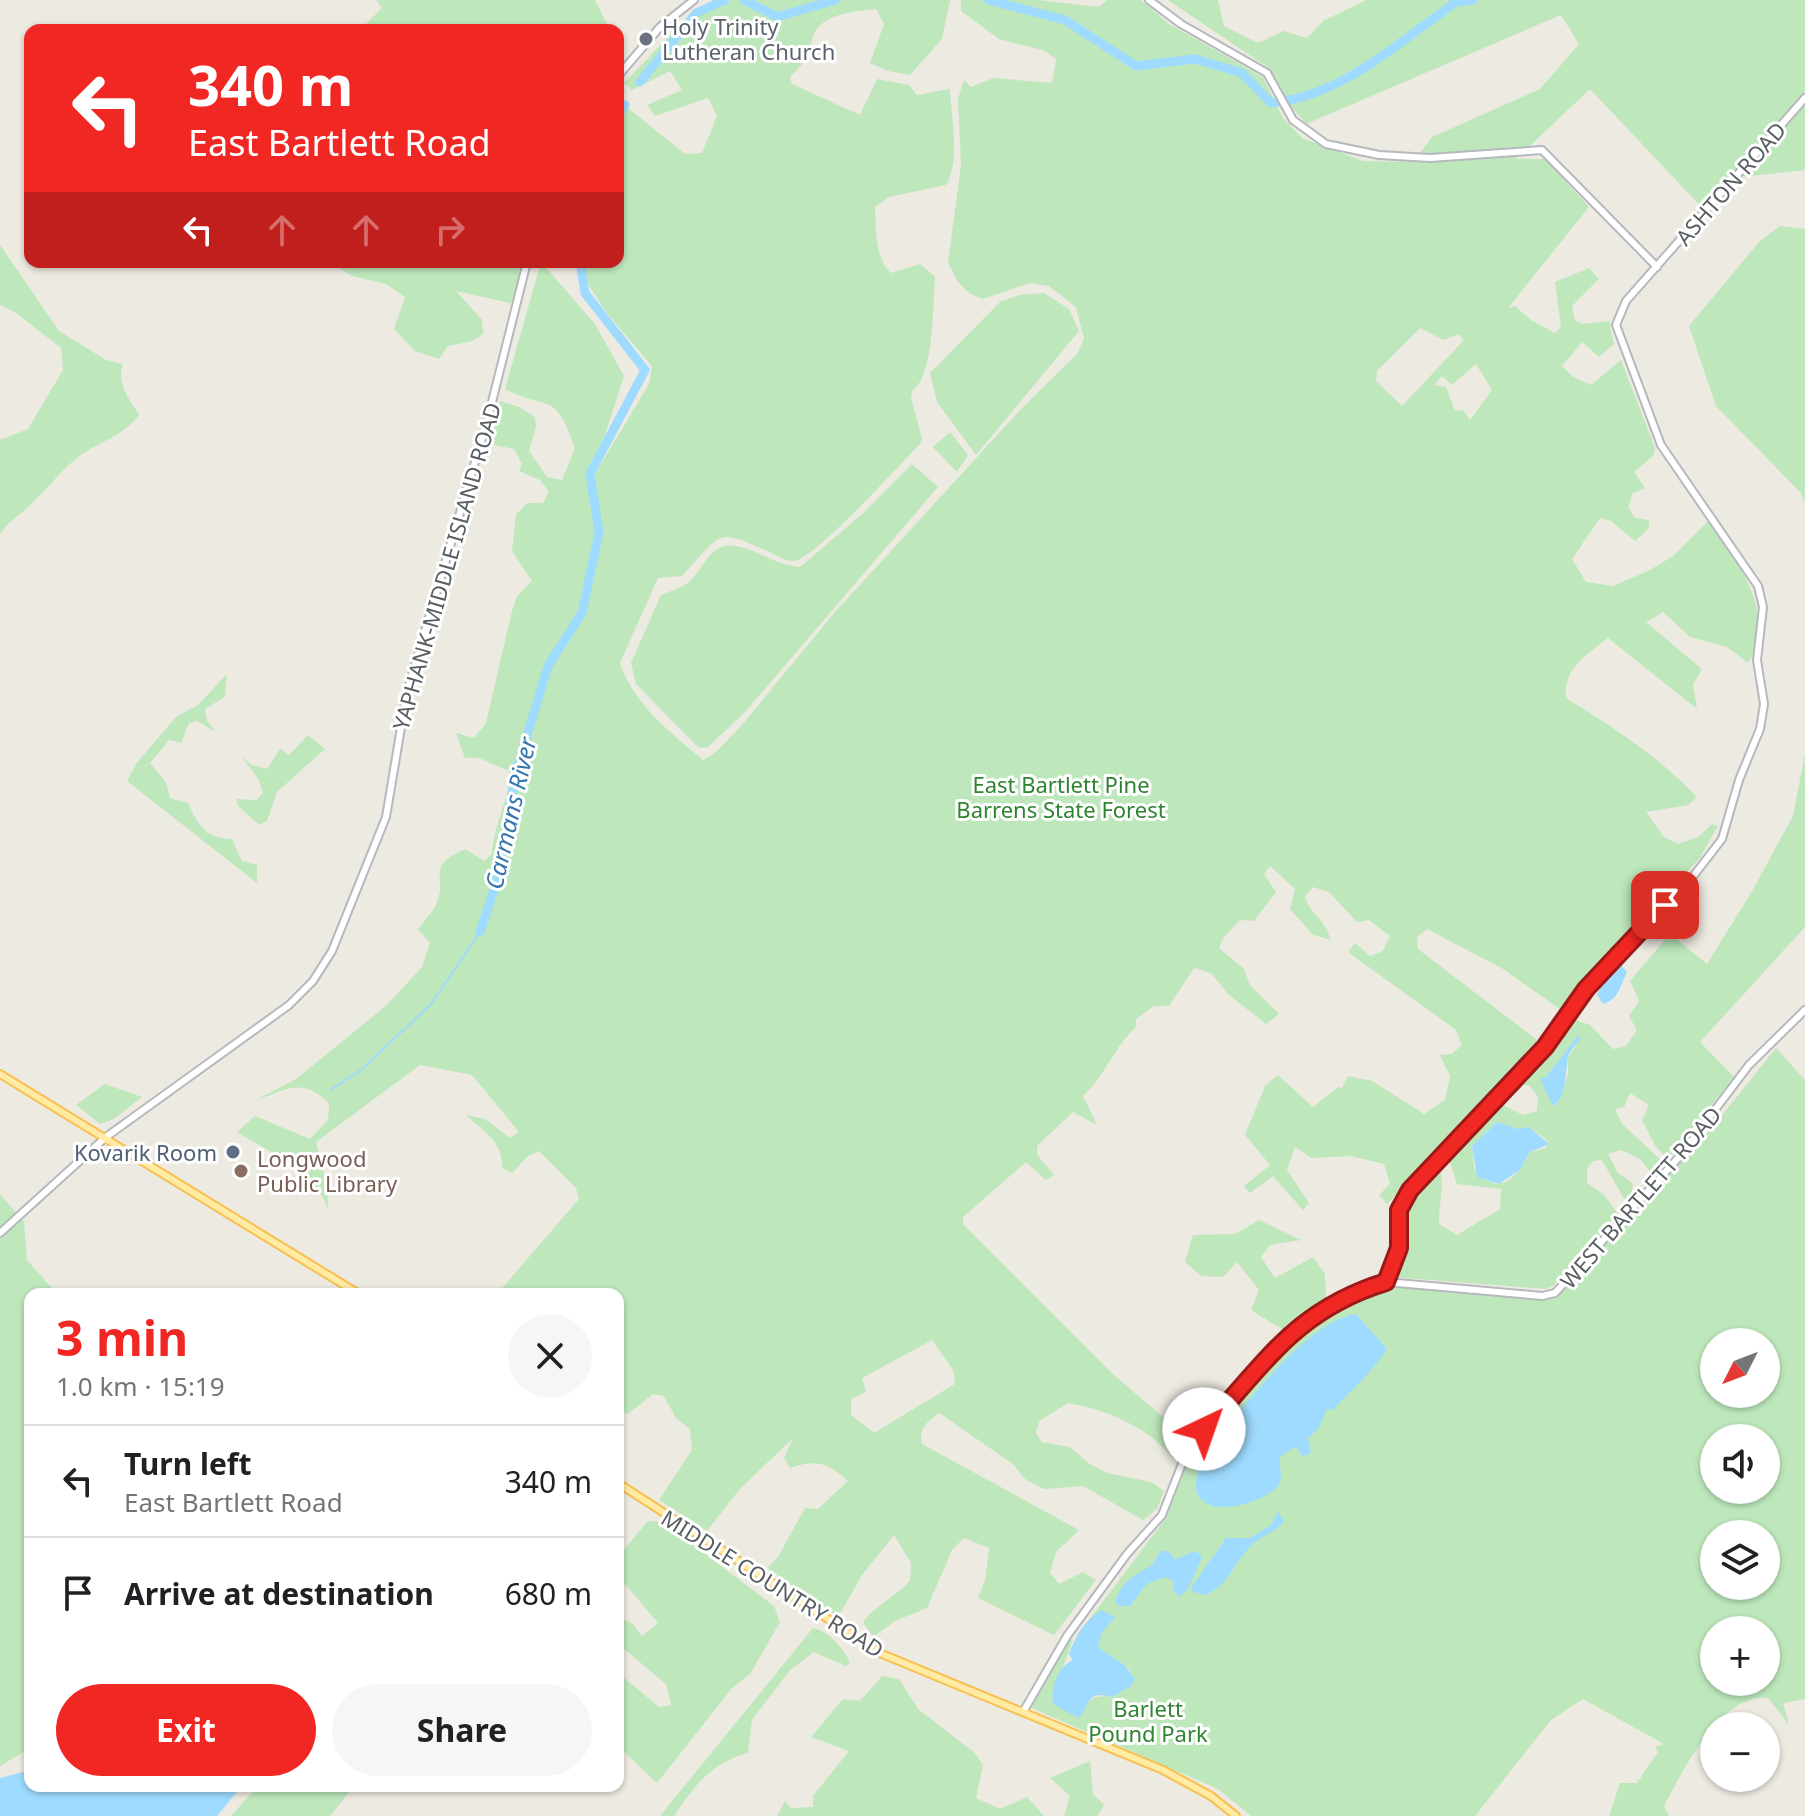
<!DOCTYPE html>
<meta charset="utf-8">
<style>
body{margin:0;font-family:"Noto Sans",sans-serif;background:#f6f6f6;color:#202124;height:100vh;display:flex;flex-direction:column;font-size:30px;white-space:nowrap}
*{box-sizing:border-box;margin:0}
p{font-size:26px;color:#757577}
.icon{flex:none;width:44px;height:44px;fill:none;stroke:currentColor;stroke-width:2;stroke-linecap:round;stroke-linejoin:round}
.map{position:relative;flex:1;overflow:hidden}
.panel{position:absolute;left:24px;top:1288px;width:600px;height:504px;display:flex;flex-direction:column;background:#fff;border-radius:16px;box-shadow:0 2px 6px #0004}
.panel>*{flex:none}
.guide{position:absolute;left:24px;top:24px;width:600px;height:244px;border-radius:16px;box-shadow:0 2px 6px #0004;background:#f12723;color:#fff;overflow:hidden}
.needle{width:52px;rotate:228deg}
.tools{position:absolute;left:1700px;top:1328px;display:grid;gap:16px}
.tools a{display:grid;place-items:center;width:80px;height:80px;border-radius:50%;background:#fff;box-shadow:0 2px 6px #0004;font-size:40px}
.pin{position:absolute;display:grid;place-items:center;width:68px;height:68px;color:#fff;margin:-34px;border-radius:16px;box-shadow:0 4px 12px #0006}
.me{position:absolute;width:88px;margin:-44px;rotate:42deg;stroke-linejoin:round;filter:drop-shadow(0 0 6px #0008)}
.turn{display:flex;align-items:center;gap:28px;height:168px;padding:0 32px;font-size:36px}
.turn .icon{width:104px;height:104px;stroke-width:2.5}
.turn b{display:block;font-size:56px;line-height:68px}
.lanes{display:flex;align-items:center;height:76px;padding:0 32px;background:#0003;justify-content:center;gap:40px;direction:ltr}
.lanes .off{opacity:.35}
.round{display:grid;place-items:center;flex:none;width:84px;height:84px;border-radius:42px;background:#f6f6f6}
.overview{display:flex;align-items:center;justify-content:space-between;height:136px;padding:0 32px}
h1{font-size:48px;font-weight:700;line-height:60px;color:#f12723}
.primary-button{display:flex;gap:16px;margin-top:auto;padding:16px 32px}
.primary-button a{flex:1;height:92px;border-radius:48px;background:#f12723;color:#fff;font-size:32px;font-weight:700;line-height:92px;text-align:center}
.primary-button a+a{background:#f6f6f6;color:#202124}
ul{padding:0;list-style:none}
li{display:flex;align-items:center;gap:24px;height:112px;padding:0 32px;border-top:2px solid #e0e0e0}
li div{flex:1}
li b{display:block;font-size:30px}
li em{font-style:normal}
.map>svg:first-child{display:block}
</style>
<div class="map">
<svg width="1805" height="1816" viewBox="0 0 1805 1816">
<rect width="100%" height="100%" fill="#edeae1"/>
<!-- green -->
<path fill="#bee7bb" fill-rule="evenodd" d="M376,0H595L610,30H360L382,8Z
M713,0H950L942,39L910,75L888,71L870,63L884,24L876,9C845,12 807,16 811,55L790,77L792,84L860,115L877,79L909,85L917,95L950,89C951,117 961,160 946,185L889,197L875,207C876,228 874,258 891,273L920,264L935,277C933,303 934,376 913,390L911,398L922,439L919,445C899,465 816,558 794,561C786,562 778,556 771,553C714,526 723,533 682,576L658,578L620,663C635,706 669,731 703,760L716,752L741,726L836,611L1022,408L1077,354L1084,339L1076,307L1049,286L1030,283L983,299L969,293L958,282L948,263L961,165L958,99L964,80L971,87L993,78L1052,83L1056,59L1045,51L999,39L961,11V0H1038L1099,7L1107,0H1141L1169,24L1263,77L1283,118L1302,138L1363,161L1413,162L1432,137L1540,89L1579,44L1561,15L1306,124L1291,106L1270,69L1168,0H1218L1224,26L1258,43L1284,31L1307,38L1323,21L1366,0H1805V170L1741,177L1708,214L1590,89L1516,159H1545L1589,207L1508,308L1515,306L1531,320L1555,333L1561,327L1555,282L1589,268L1599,279L1572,306L1575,321L1583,324L1609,321L1614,344L1599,357L1582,342L1562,366L1573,377L1591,385L1621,360L1655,448L1653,456L1634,472L1645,488L1633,493L1628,507L1635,518L1649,520V528L1635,541L1611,521L1600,518L1572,559L1586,582L1613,586L1650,570L1673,556L1708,521C1736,556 1780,619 1748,663L1727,647L1690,637L1663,612L1646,622L1702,669L1693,685L1697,709L1608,638C1586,655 1563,669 1566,698C1614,728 1658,756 1697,797L1688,805L1646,812L1664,837L1678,844L1698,837L1712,824L1718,826L1700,858L1593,970L1561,1010L1503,969L1427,929L1417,937L1418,949L1537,1040L1526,1058L1387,1204L1379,1195L1390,1184L1384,1164L1351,1156L1312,1158L1295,1147L1287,1170L1309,1203L1303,1210L1273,1176L1250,1193L1244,1186L1270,1165L1245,1135L1265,1086L1278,1075L1313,1107L1338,1087L1342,1088L1348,1076L1372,1081L1424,1114L1445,1100L1450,1076L1440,1055L1451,1054L1462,1045L1456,1030L1348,952L1355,943L1370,956L1383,951L1390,936L1369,920L1357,922L1329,892L1313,887L1305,896C1309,914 1328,921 1330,940L1312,934L1290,909L1295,889L1270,866L1264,874L1276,892L1254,921L1240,920L1223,938L1219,948L1244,969L1250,985L1279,1014L1266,1024L1228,994L1211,973L1194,968L1169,1006H1154L1136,1019V1027C1114,1047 1105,1076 1083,1096L1097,1125L1073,1112L1037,1146V1155L1054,1175L1046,1180L1026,1162L963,1217V1224L1116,1377L1188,1438L1174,1459C1148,1427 1108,1410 1068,1403L1039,1421L1036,1433L1042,1442L1070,1447L1088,1463L1107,1473L1151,1482L1164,1491L1157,1509L1143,1520L1083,1486L1044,1489L1025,1479L1013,1464L939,1413C927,1422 918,1428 922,1444L1079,1530L1056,1552L1050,1573L1059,1584L1083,1572L1096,1580L1054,1635L978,1598L985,1581L989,1548L964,1538L952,1550L927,1608L895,1621L873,1637L863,1622C876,1605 895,1597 910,1581L911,1563L894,1535L862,1575L838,1617L767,1568L778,1557L805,1508L818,1509L848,1481C828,1463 816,1459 790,1468L784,1458L793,1438L739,1490L707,1531L659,1500L692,1450L690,1429L676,1418L664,1396L653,1394L628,1414L618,1409V1294H557L525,1289L497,1294L579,1199L576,1188L539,1151L528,1156L512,1173L502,1168C503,1142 485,1132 466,1115L485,1119L510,1138L519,1132L472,1075L420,1065L316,1142L327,1186L328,1209C316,1171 269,1152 237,1132L255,1116L310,1139L328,1120L329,1103C301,1077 289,1089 256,1100L296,1079L387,1005L422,967L430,943L418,929C424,921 434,911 437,902C448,875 424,868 465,849L484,861L492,854C493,825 511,798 509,771L479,758H465L456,733L474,738L486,723L512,611L517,596L532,581L512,551L516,515L527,503H543L549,492L540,480L519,471L522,464L514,449L491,444L500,401L519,407L535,417L536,427L529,451L547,477L562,480L575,448C554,389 551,412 505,389L541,262L595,324L624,376L589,484L649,384L652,366L606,312L574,262H618V100L685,154L702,153L717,116L708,98L655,116L647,105L682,90L670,71L632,90L624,83L674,31ZM1420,328L1443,340L1459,334L1464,340L1402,406L1376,381L1377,371ZM1476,364L1492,390L1470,420L1463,410L1455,411L1446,387L1434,385L1442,376L1452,385ZM932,1340L953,1370L955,1384L874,1433L851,1415V1399L866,1392L862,1378Z
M1780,226L1805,229V502L1800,492L1716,406L1689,326L1760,241Z
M0,245L59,331L106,360L123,364C116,384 129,398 139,415C120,439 100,440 77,458C58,473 45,492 27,508C17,517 8,522 0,534V440L28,429L63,370L61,348L15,312L0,305Z
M330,262H527L515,304L456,291L482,320L483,334L472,341L448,346L439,359L415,351L394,329L405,297L386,284L352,276Z
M1044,293L1069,309L1079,331L976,455L937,402L930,373L1000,302L1019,295Z
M950,432L968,455L957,472L933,447Z
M912,464L938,487L745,712L708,747L699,748L636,684L631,663L661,595C670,591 682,588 689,582C704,568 711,541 736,546C760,550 776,566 800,567L861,515Z
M227,674L225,697L205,709L207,721L216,732L197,721L189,723L181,743L169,740L150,763L166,782L170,798L188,803C198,825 205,838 232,839L242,861L257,865V883L127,781L136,764L176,717L198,705Z
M308,735L325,749L277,792L267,821L259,825L238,806L236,799L257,800L263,793L259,780L242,757L252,765L267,769L280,749L289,755Z
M1805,754V927L1700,1042L1734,1077L1668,1159L1656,1147L1642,1120L1649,1105L1630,1093L1624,1107L1615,1109L1622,1124L1663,1162L1651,1173L1640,1159L1621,1150L1608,1154L1618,1173L1633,1183L1631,1201L1627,1204L1602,1160L1593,1161L1587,1169V1183L1604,1195L1618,1214L1554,1285L1546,1289L1393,1277L1403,1250L1406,1206L1440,1171C1445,1188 1438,1206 1439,1224L1457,1235L1500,1209L1501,1189L1457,1184L1449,1159L1499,1103L1523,1115L1537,1111L1538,1097L1530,1086L1517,1083L1548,1055L1573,1019L1590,1025L1613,1049L1626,1046L1637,1030L1629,1016L1639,1001L1630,981L1670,934L1707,964L1751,893L1793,816ZM1581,1037L1568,1058V1075L1557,1104L1553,1105L1545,1087L1546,1077ZM1497,1122L1518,1129L1529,1127L1548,1141L1546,1148L1530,1152C1525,1164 1511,1184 1497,1184C1489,1184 1480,1174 1474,1169L1472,1146Z
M1776,1048L1805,1080V1699L1783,1703L1789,1725L1768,1698C1721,1692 1684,1769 1664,1806L1669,1816H1609L1620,1783H1637L1658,1752L1655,1747L1664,1744L1583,1699L1551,1720L1475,1816H1251L1218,1789L1027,1706L1067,1636L1073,1640L1055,1687L1054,1704L1078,1717C1087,1701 1092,1694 1112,1697L1130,1670L1077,1636L1166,1518L1193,1448L1274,1357L1318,1316L1384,1288L1428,1287L1545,1299L1563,1290L1715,1124ZM1714,1342H1766V1394H1714ZM1714,1438H1766V1490H1714ZM1714,1534H1766V1586H1714ZM1714,1630H1766V1682H1714Z
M105,1084L142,1097L114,1119L100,1124L76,1105Z
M0,1194L24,1222L27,1260L57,1294H30V1748L0,1766Z
M1259,1220L1301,1240L1270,1245L1261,1257L1275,1278L1313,1257L1325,1274L1326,1298L1285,1331L1251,1310L1259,1290L1237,1262L1223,1277L1201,1276L1185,1262L1193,1235L1235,1234Z
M648,1521L663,1522L774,1606L780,1622L750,1674L732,1688L657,1783L618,1746V1673L659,1707L671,1705L666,1684L618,1644V1617L633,1624L642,1636L658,1623L626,1585H618V1557Z
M813,1628C830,1632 842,1647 850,1662L846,1666L814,1652L790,1670L752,1720L748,1753C712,1762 694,1786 674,1816H660Z
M882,1676L899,1679L918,1709L975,1753L983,1765L976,1798L1000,1809L1027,1797L1044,1816H777L785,1801L791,1808L813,1807V1796L849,1751L811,1737L843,1699L860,1701Z
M1090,1761L1093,1794L1104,1805L1097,1816H1064L1070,1796L1050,1778Z
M258,1786H354L330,1816H231Z"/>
<!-- water -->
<path fill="#9fdbff" d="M1621,965L1627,972C1620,985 1620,999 1603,1004L1597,995L1608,973Z
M1582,1036C1578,1043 1569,1051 1568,1058C1565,1073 1567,1097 1553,1106L1540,1079L1546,1077L1576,1038Z
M1497,1122L1518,1129L1529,1127L1549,1144L1530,1152L1520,1170L1499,1184L1477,1177L1472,1146Z
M1356,1314L1387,1349C1374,1370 1350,1392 1333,1410L1327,1409L1318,1429L1308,1438L1311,1453L1302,1457L1296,1446L1280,1457C1278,1467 1285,1478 1277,1487C1262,1503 1209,1520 1197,1493C1193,1482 1200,1466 1203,1455C1240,1414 1302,1323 1356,1314Z
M1278,1512L1284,1521C1274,1534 1259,1536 1249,1548C1232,1565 1231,1583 1206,1595L1193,1592L1191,1588L1226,1538H1250L1271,1525Z
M1161,1551H1168L1175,1559L1196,1551L1202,1557L1188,1589L1179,1597L1173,1590L1174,1581L1165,1577L1147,1584L1130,1606H1118L1115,1601C1124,1579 1134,1577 1150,1566C1154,1564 1157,1555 1161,1551Z
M1102,1610L1115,1617L1101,1634L1098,1647L1124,1665L1135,1679L1131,1686L1112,1697C1084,1690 1092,1705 1078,1718L1053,1704C1051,1687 1057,1667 1073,1660L1069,1654C1075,1637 1085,1619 1102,1610Z
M30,1770V1786H242L217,1816H0V1778Z"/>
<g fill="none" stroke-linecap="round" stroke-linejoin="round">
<!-- stream -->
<path stroke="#9fdbff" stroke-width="2" d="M330,1090L361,1070L431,1004L480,932"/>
<!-- river -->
<path stroke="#9fdbff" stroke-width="9" d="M744,0L777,17L835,0
M988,0L1065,20L1136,66L1195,59L1242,73L1271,103C1343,96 1399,42 1456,2L1473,0
M640,82L696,13L725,0
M618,114L625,105
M480,932L496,884L516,772L548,666L582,613L599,532L590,474L645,370L585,293L580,262"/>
<defs>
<path id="secondary" d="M1149,0L1181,24L1267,73L1293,120L1326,144L1379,155L1430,158L1542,150L1657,267
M618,76L660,27L694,0
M0,1233L106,1137L289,1005L313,981L332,951L386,817L407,692L488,418L527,262
M1386,1282L1399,1248V1210L1410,1190L1483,1108L1545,1047L1603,969L1691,879L1722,839L1739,780L1760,729L1764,704L1757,660L1763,607L1758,586L1661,445L1616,325L1626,301L1805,98
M1023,1712L1067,1636L1127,1554L1162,1515L1189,1446L1271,1353L1314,1313L1386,1282L1542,1296L1555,1293L1680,1156L1749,1065L1805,1010"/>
<path id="primary" d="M0,1074L359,1294
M618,1483L882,1654L1163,1770L1211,1796L1236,1816"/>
</defs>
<!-- secondary casing -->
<use href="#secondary" stroke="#b5b9be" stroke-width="10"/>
<!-- primary casing -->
<use href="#primary" stroke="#f8bf4f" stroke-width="10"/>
<!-- secondary -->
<use href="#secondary" stroke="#fff" stroke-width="6"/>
<!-- primary -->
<use href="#primary" stroke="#ffeba4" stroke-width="6"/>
</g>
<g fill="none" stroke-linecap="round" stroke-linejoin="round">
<defs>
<path id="route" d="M1204,1429C1265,1364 1295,1310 1386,1282L1399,1248V1210L1410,1190L1545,1047L1586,989L1665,905"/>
</defs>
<!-- route casing -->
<use href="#route" stroke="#9d1917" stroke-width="20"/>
<!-- route -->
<use href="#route" stroke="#f12723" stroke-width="14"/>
</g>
<!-- markers -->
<circle fill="#6b7280" stroke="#fff" stroke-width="3" cx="646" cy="39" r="8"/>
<circle fill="#5c6f8a" stroke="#fff" stroke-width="3" cx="233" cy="1152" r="8"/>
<circle fill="#8d6e63" stroke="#fff" stroke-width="3" cx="241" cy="1171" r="8"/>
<g text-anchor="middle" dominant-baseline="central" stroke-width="6" stroke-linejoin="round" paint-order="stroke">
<!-- worship labels -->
<g font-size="22" fill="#5b616d" stroke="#fff" text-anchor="start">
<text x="662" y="26">Holy Trinity<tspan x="662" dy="25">Lutheran Church</tspan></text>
</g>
<!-- street labels -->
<g font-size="22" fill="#595e63" stroke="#fff">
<text transform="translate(1730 183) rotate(-49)">ASHTON ROAD</text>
<text transform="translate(446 566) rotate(-74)">YAPHANK-MIDDLE ISLAND ROAD</text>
<text transform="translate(1640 1197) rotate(-49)">WEST BARTLETT ROAD</text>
<text transform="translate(773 1583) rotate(32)">MIDDLE COUNTRY ROAD</text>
</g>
<!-- park labels -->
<g font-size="22" fill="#30832f" stroke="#fff">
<text x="1061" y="784">East Bartlett Pine<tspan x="1061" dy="25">Barrens State Forest</tspan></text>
<text x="1148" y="1708">Barlett<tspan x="1148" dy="25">Pound Park</tspan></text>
</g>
<!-- service labels -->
<g font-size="22" fill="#4e5e75" stroke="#fff" text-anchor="end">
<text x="217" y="1152">Kovarik Room</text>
</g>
<!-- education labels -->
<g font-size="22" fill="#785e54" stroke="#fff" text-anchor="start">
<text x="257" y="1158">Longwood<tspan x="257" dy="25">Public Library</tspan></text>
</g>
<!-- water labels -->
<g font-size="24" font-style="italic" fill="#3676ad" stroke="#fff">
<text transform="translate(510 813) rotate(-77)">Carmans River</text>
</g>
</g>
</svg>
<div class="tools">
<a><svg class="needle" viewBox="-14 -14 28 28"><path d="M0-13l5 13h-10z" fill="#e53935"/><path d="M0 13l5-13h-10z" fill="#757577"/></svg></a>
<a><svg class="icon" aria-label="sound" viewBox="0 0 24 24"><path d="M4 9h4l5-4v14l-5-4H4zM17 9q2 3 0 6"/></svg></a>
<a><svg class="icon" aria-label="layers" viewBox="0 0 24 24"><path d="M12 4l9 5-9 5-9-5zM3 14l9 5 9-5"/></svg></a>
<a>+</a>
<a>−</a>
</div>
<div class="pin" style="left:1665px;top:905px;background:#d93025"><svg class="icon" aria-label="arrive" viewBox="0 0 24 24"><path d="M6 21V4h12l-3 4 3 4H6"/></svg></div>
<svg class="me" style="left:1204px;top:1429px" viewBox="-20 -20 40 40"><circle r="19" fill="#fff"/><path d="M0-13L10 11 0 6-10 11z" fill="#f12723"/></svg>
<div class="guide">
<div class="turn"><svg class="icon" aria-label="left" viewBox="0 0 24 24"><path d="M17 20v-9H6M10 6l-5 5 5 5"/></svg><div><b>340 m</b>East Bartlett Road</div></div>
<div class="lanes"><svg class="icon" aria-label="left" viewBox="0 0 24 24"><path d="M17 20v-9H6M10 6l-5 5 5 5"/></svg><svg class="icon off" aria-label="ahead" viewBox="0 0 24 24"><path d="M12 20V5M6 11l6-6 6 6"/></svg><svg class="icon off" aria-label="ahead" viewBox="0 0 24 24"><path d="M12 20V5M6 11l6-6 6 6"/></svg><svg class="icon off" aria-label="right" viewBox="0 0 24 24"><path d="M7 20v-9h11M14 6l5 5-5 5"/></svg></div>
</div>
<section class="panel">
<div class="overview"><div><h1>3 min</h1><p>1.0 km · 15:19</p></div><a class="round"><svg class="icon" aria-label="close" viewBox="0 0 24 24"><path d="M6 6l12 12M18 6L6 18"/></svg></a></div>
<ul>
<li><svg class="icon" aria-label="left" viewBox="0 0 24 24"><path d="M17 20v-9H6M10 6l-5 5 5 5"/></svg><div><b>Turn left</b><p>East Bartlett Road</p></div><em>340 m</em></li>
<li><svg class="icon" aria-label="arrive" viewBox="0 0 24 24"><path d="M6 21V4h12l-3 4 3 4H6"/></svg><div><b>Arrive at destination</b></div><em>680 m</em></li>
</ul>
<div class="primary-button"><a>Exit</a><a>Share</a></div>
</section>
</div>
